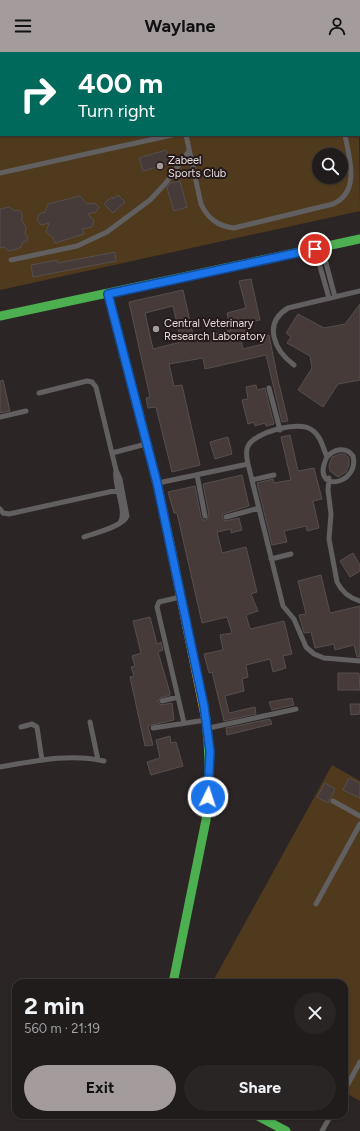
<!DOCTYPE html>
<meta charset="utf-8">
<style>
body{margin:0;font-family:Figtree,sans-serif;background:#292525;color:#f1f3f6;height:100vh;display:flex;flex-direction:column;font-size:15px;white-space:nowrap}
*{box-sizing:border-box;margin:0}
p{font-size:13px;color:#a2a1a3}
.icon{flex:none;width:22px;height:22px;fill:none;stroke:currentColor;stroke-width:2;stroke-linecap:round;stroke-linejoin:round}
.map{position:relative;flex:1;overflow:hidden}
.panel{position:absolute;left:12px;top:927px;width:336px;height:140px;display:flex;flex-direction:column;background:#211c1c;border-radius:12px;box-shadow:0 1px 3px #0004,0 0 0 1px #3e3a3b}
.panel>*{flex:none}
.guide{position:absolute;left:0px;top:0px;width:360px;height:84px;box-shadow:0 1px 3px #0004,0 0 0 1px #3e3a3b;background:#00695c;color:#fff;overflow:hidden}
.fabs{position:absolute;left:312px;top:96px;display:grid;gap:8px}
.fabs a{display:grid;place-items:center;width:36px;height:36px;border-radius:50%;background:#211c1c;box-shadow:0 1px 3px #0004,0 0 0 1px #3e3a3b;font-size:20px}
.pin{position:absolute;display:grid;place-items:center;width:34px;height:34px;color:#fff;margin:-17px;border:2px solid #fff;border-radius:50%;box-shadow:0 1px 4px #0007}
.me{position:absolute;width:44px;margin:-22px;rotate:4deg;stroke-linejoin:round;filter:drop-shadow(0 0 3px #0008)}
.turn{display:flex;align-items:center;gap:14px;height:84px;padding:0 12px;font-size:18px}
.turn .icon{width:52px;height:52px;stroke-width:2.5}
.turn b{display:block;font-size:28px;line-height:34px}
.round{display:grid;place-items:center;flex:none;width:42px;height:42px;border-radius:21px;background:#292525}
.overview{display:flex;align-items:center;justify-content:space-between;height:68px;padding:0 12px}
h1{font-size:24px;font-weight:700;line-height:30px}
.button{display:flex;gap:8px;margin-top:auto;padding:8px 12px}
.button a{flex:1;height:46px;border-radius:24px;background:#a49b9c;color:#111;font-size:16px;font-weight:700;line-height:46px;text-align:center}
.button a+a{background:#292525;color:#f1f3f6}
header{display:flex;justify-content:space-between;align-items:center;height:52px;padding:0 12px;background:#a49b9c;color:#111;font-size:18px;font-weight:700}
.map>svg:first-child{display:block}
</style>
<header><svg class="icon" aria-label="menu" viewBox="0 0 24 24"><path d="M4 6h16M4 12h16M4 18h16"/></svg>Waylane<svg class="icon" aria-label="person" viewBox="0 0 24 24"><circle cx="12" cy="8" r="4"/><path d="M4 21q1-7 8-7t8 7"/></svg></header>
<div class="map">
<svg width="360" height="1079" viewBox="0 0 360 1079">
<rect width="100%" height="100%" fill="#2c2526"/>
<!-- green -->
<path fill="#503a1d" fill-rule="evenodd" d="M0,0H340L1,1V83H359V81L360,159L0,238ZM319,103H341V125H319Z
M332,713L360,729V1049L344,1040V931H212Z"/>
<!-- building -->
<path fill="#463b39" stroke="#554f4e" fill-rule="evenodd" d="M166,98L171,111L143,119L139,106Z
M180,129L187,155L174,159L167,136L170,131Z
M118,143L125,150L113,161L104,152L112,145L113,147Z
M80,144L87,152L95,151L99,155L96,160L88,162L94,169L92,175L82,177L84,182L55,191L53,186L46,180L49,171L41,173L37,168L39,162L45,160L48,152Z
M9,155L15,159L19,158L22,161V169L26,175L25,182L28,185L27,189L23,190L20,196L9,199L4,195L0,196V157Z
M115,200L116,209L33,225L31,213L57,208L58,211Z
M251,227L260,268L246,271L249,282L240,284L243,297L263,292L262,285L269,283L278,328L288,369L282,370L266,303L205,317L203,306L169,312L174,334L182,333L200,413L172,420L156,355L148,356L146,346L150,345L129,250L183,238L194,287L231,278L227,261L246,256L239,229ZM173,254L181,290L153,297L145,261Z
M360,252V328L338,332L323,355L298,338L312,316L310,304L287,291L291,285L286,281L298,262L324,276L345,272Z
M3,328L10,359L0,361V329Z
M256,333L257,338L265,336L274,372L266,374L265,371L255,374L254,370L248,372L242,348L248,347L246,335Z
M290,383L298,419L314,416L322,447L313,449L319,476L307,479L306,474L284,479L287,490L272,493L257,431L273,427L274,431L291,428L281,385Z
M228,385L232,402L215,407L210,390Z
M340,402H345L349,406V413L346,420L338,425L330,419L329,413L332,405Z
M242,423L249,454L223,462L222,466L225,469L239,466L242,478L231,481V477L217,480L222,501L246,495L257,540L251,542L258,559L246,563L250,577L284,569L292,602L283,604L286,616L273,620L270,607L246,613L248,625L242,627L244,639L225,644L229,661L255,655L256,662L224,669L212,620L209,621L204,602L223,598L220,583L232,581L227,565L202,571L177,461H174L168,440L195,434L201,465L203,468H206L209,463L203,432Z
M353,501L360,513V519L350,525L340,509Z
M321,523L330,561L360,554V605H357L354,593L335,598L334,592L315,596L311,580L304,581L299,563L306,562L298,529Z
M150,565L157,592L161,590L163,598L158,600L170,641V643L160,646L158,650L161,653L172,651L174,668L148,674L153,693L145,694L130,625L134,624L131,615L135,614L132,604L141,601L133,569Z
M338,621H359L360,638H338Z
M292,646L294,653L272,658L269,650Z
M350,652H360V662L351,663Z
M270,667L272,672L227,683L226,676Z
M170,684L171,691L176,690L183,714L151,723L147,710L160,706L156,688Z
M349,726L360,731V746L343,738Z
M325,731L335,737L328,751L317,745Z"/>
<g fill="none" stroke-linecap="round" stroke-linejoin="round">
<!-- lane -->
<path stroke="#615f60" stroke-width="5" d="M120,0L121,1
M147,0V1
M167,0V1
M326,0L327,1
M65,1L70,0
M0,16L1,15
M186,83L201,152C208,167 218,174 234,176L333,152C360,140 350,108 345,83
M0,121L172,83
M322,196L335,245
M315,197L329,246
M11,208L77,194L107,180L150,148L165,132L189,99
M294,313C275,299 262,272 288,256L360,239
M269,336L280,378
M39,341L87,329L92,330L96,335L116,418L120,427L127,464C124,474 95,481 84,485
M0,365L26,359
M112,401L146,392
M327,405C334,397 346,394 353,404C360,434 309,442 327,405C323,396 321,384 312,378C299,368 255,380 248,394C245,400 247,406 248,412L283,554L294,567L306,595L314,602L324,606L360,609
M116,418C113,434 128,459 120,471
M197,423L205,464
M329,426L328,438L331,462L329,487L337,530C342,540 349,546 360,549
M252,428L274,423
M158,431L248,412
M0,457L3,461L9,462L118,438
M226,465L259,456
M271,507L291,502
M180,545L159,550L157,555L184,671
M162,649L178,645
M90,670L98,708
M21,675L32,672L37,675L42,708
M153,676L206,668
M209,676L296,657
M0,715C35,709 69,701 104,709
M333,749L360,764
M316,852L360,772
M348,1032L360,1010
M322,1079L331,1063"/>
<!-- fast -->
<path stroke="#4caf50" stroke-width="9" d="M108,242L157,431L169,487
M0,264L360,187
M173,931L206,768C211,733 210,703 206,668
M256,1063L286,1079"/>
<!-- slow -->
<path stroke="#ffc107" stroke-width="9" d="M169,487L206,668"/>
</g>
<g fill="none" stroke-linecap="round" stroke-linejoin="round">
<defs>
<path id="route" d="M208,745L210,699L204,654L157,431L108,242L315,197"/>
</defs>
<!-- route casing -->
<use href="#route" stroke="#114b97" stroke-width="10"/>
<!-- route -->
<use href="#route" stroke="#1a73e8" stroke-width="7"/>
</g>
<!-- markers -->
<g fill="#a49b9c" stroke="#25191a" stroke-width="1.5">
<circle cx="160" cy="114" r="4"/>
<circle cx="156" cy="277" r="4"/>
</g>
<g text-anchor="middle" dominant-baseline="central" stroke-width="4" stroke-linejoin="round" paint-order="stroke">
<!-- poi labels -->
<g font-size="11" fill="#e4dbdc" stroke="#25191a" text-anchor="start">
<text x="168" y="108">Zabeel<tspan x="168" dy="13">Sports Club</tspan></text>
<text x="164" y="271">Central Veterinary<tspan x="164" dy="13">Research Laboratory</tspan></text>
</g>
</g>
</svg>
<div class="fabs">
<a><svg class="icon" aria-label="search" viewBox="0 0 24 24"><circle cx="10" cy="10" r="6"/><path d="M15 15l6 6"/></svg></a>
</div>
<div class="pin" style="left:315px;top:197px;background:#d93025"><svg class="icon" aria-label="arrive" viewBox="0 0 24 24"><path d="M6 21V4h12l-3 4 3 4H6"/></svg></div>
<svg class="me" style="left:208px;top:745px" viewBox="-20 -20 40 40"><circle r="17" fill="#1a73e8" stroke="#fff" stroke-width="3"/><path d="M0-11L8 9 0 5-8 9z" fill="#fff"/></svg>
<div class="guide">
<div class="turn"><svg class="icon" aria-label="right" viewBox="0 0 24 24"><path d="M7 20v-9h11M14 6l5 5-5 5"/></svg><div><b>400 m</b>Turn right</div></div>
</div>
<section class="panel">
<div class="overview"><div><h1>2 min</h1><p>560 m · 21:19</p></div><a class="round"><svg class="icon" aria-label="close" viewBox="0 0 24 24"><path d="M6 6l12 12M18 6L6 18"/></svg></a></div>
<div class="button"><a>Exit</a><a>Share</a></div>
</section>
</div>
